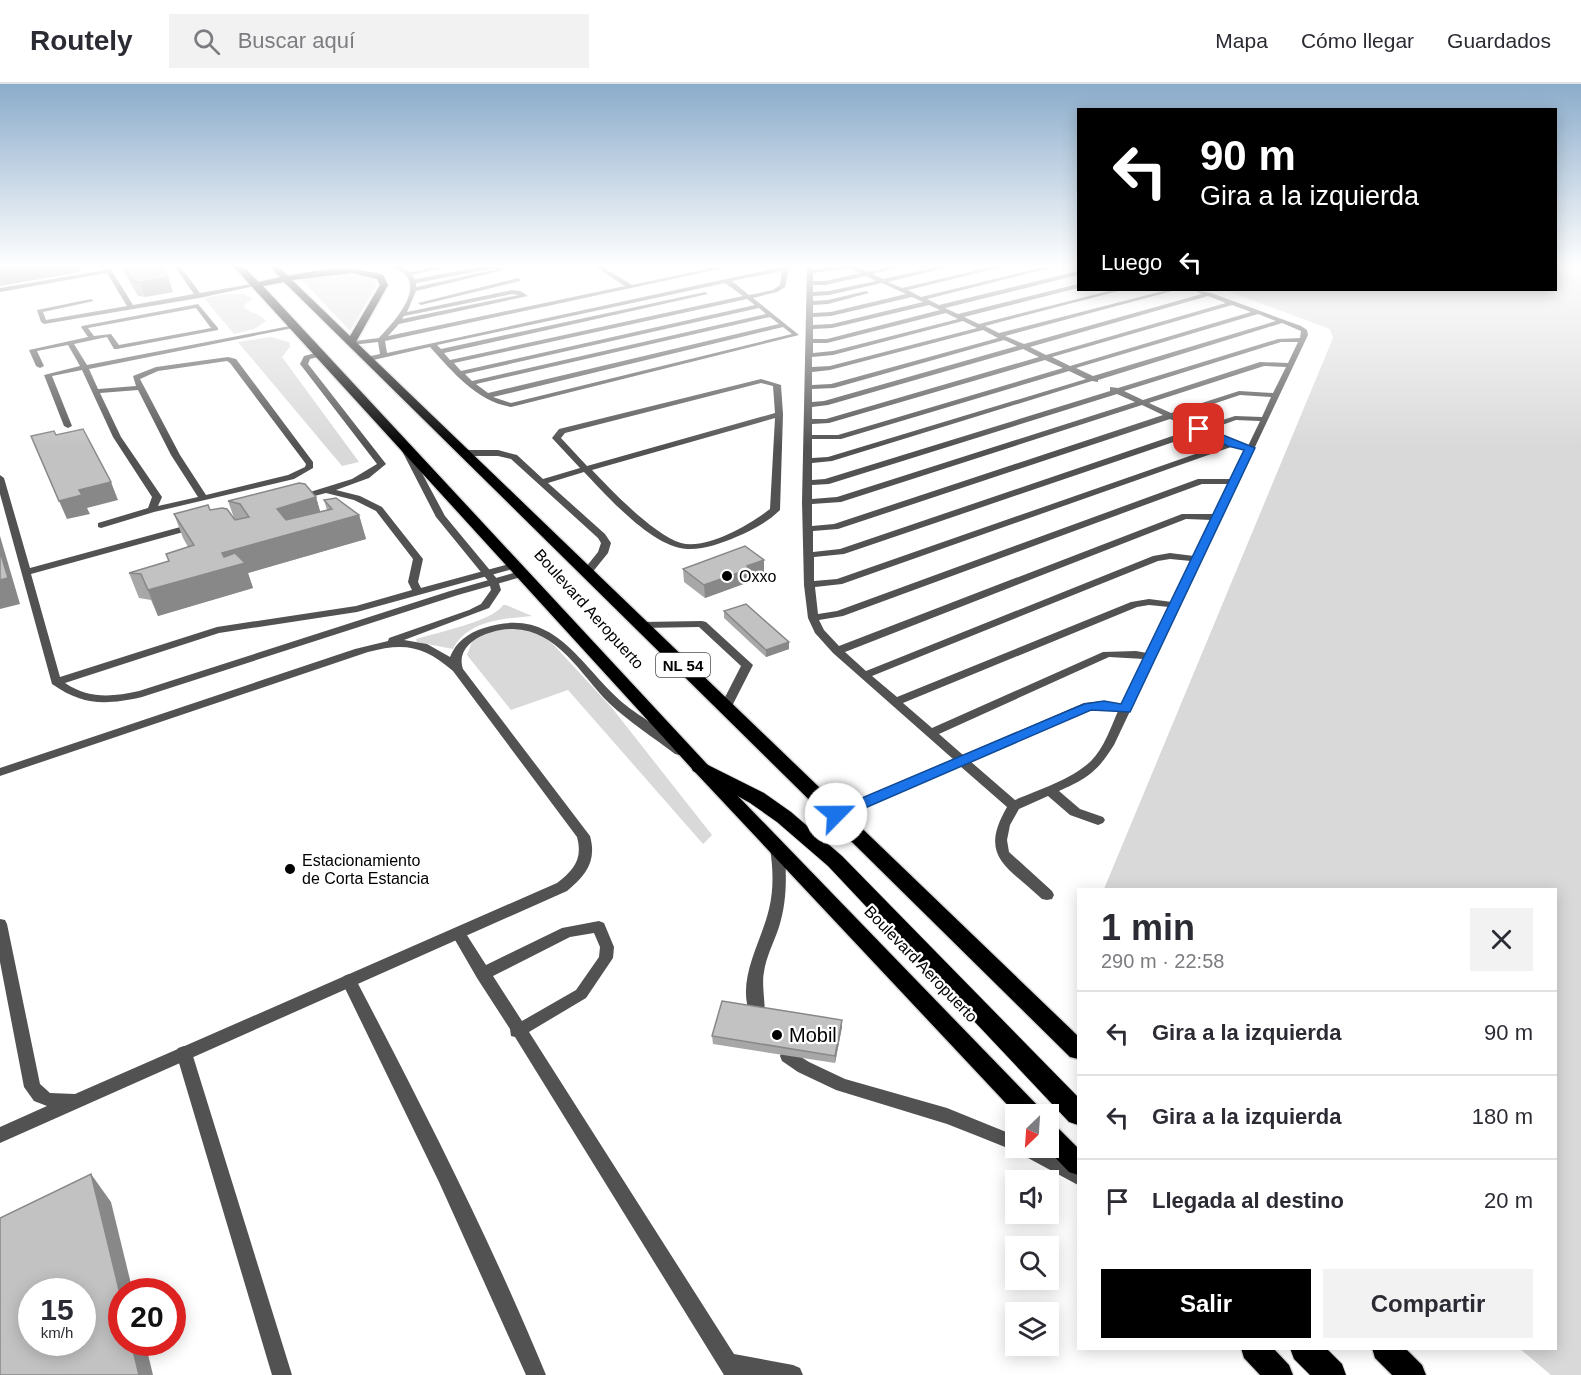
<!DOCTYPE html>
<html lang="es">
<meta charset="utf-8">
<style>
body{margin:0;font-family:Helvetica,sans-serif;background:#f2f2f3;color:#2b2b33;height:100vh;display:flex;flex-direction:column;font-size:22px;white-space:nowrap}
*{box-sizing:border-box;margin:0}
p{font-size:20px;color:#7c7c81}
.icon{flex:none;width:33px;height:33px;fill:none;stroke:currentColor;stroke-width:2;stroke-linecap:round;stroke-linejoin:round}
.map{position:relative;flex:1;overflow:hidden}
.side{position:absolute;left:1077px;top:804px;width:480px;height:462px;display:flex;flex-direction:column;background:#fff;border-radius:0px;box-shadow:0 3px 15px #0003}
.side>*{flex:none}
.banner{position:absolute;left:1077px;top:24px;width:480px;height:183px;border-radius:0px;box-shadow:0 3px 15px #0003;background:#000;color:#fff;overflow:hidden}
.needle{width:39px;rotate:205deg}
.tools{position:absolute;left:1005px;top:1020px;display:grid;gap:12px}
.tools a{display:grid;place-items:center;width:54px;height:54px;border-radius:0px;background:#fff;box-shadow:0 3px 15px #0003;font-size:30px}
.speed{position:absolute;left:18px;top:1194px;display:flex;gap:12px;font-size:30px;font-weight:700;text-align:center}
.speed>*{display:grid;place-content:center;width:78px;height:78px;border-radius:50%;background:#fff;box-shadow:0 3px 15px #0003;line-height:1}
.speed small{font-size:15px;font-weight:400}
.speed .limit{border:9px solid #d22;background:#fff;color:#111}
.pin{position:absolute;display:grid;place-items:center;width:51px;height:51px;color:#fff;margin:-26px;border-radius:12px;box-shadow:0 3px 9px #0006}
.me{position:absolute;width:66px;margin:-33px;rotate:67deg;stroke-linejoin:round;filter:drop-shadow(0 0 4px #0008)}
.turn{display:flex;align-items:center;gap:21px;height:126px;padding:0 24px;font-size:27px}
.turn .icon{width:78px;height:78px;stroke-width:2.5}
.turn b{display:block;font-size:42px;line-height:51px}
.then{display:flex;align-items:center;height:57px;padding:0 24px;background:#0003;gap:12px;font-size:22px}
.round{display:grid;place-items:center;flex:none;width:63px;height:63px;border-radius:0px;background:#f2f2f3}
.headline{display:flex;align-items:center;justify-content:space-between;height:102px;padding:0 24px}
h1{font-size:36px;font-weight:700;line-height:45px}
.button{display:flex;gap:12px;margin-top:auto;padding:12px 24px}
.button a{flex:1;height:69px;border-radius:0px;background:#000;color:#fff;font-size:24px;font-weight:700;line-height:69px;text-align:center}
.button a+a{background:#f2f2f3;color:#2b2b33}
ul{padding:0;list-style:none}
li{display:flex;align-items:center;gap:18px;height:84px;padding:0 24px;border-top:2px solid #e1e1e2}
li div{flex:1}
li b{display:block;font-size:22px}
li em{font-style:normal}
header{display:flex;align-items:center;gap:36px;box-sizing:border-box;height:84px;padding:0 30px;background:#fff;border-bottom:2px solid #e1e1e2}
header strong{font-size:28px}
nav{display:flex;gap:33px;margin-inline-start:auto;font-size:21px}
.search{width:420px;height:54px;background:#f2f2f3;display:flex;align-items:center;gap:15px;box-sizing:border-box;padding:0 21px;border-radius:0px;color:#7c7c81;font-size:22px}
.map>svg:first-child{display:block}
</style>
<header>
<strong>Routely</strong>
<div class="search"><svg class="icon" aria-label="search" viewBox="0 0 24 24"><circle cx="10" cy="10" r="6"/><path d="M15 15l6 6"/></svg>Buscar aquí</div>
<nav><a>Mapa</a><a>Cómo llegar</a><a>Guardados</a></nav>
</header>
<div class="map">
<svg width="1581" height="1291" viewBox="0 0 1581 1291">
<rect width="100%" height="100%" fill="#fff"/>
<!-- green -->
<path fill="#d9d9d9" d="M1556,182H1581V1291H1551L1520,1265L1556,1264V806L1104,805L1333,254L1330,245L1225,206H1556Z
M328,191L361,192L376,198L375,204L350,247L303,197L305,194Z
M227,210H243L253,214L243,222C252,231 260,229 266,237L254,245L234,250L204,214Z
M271,253L289,258L290,263L282,273L359,378L342,382L238,258Z
M503,521H506L532,532C503,535 468,536 453,565L417,558L416,555C435,549 494,537 503,521Z
M500,543L538,544L612,624L712,751L703,760L568,606L511,626L467,571L473,555Z"/>
<g fill="none" stroke-linecap="round" stroke-linejoin="round">
<defs>
<path id="trunk" d="M233,182H242L259,198L280,193L269,182H278L288,192C320,185 351,181 383,191L388,201L356,258L1078,952V975L1070,973L284,198L263,202L706,679L1039,1023L1042,1030H1016L694,687ZM352,189L377,195L380,201L350,252L292,196Z
M1048,1039L1056,1042L1078,1064V1091L1069,1088L1046,1064H1048Z
M1241,1264H1273L1289,1281L1293,1291H1260L1244,1274Z
M1372,1264H1405L1422,1281L1426,1291H1392L1375,1274Z"/>
<path id="motorway" d="M700,677L764,709L791,728L842,772L1078,1013V1041L1069,1038L828,782L777,738L750,719L693,687L691,683L693,679Z
M1290,1264H1326L1342,1280L1346,1291H1310L1294,1275Z"/>
</defs>
<!-- trunk casing -->
<use href="#trunk" stroke="#dbdbdb" stroke-width="3"/>
<!-- motorway casing -->
<use href="#motorway" stroke="#dbdbdb" stroke-width="2"/>
<!-- service -->
<path fill="#525252" fill-rule="evenodd" d="M103,182H109L133,221L194,210L174,182H180L200,209L257,199L260,201L199,214L44,240L41,238L37,226L91,215L94,217L43,228L46,236L127,222L107,189L0,208V204L105,186Z
M391,182H399L410,188L440,182H453L412,191L415,195L484,182H500L504,186L416,207L407,228L512,206L520,207L528,212L399,240L388,252L625,202L594,182H601L632,201L721,182H733L385,257L387,269L786,182H798L789,185L785,203L777,208L753,214L799,251L511,323C476,317 453,288 430,263L369,277L365,275L366,273L380,270L378,258L352,261V257H355L379,254C390,242 416,215 409,197C407,189 397,186 391,182ZM496,184L497,185L416,203V199ZM782,187L780,201L773,206L749,211L732,197ZM725,199L743,212L450,276L444,269L708,210L705,208L441,265L437,261ZM512,210L519,211L402,235L404,232ZM747,215L755,221L461,287L454,279ZM759,224L766,230L472,297L465,290ZM770,233L779,240L488,309L476,300ZM783,243L792,250L511,319L493,313Z
M807,182H813V186L838,182H855L867,188L892,182H903L872,190L883,195L941,182H952L888,198L902,204L995,182H1006L908,206L921,213L1047,182H1058L927,215L939,221L1078,187V191L945,224L958,230L1078,200V204L964,233L979,240L1113,206H1122L985,242L999,249L1167,206H1176L1005,252L1024,260L1202,210L1194,206L1211,209L1301,242L1307,246L1308,251L1114,661C1097,688 1088,694 1059,707L1080,725L1103,733L1105,736L1103,739L1098,741L1070,731L1048,712L1019,725L1010,741L1007,756L1009,768L1052,807L1054,811L1052,815L1047,816L1042,815C1007,782 978,773 1007,723L960,682L841,733H831L829,730L831,727L953,675L833,569L815,549L808,534L804,501L802,418ZM849,184L860,189L825,197H813V189ZM866,192L876,197L829,207L813,208V201H825ZM882,199L906,210L831,228L813,229V221L828,220L869,209L866,207L828,216L813,217V212L829,211ZM1208,212L1226,219L1046,271L1030,263ZM912,213L923,218L832,240L813,241V233L831,232ZM929,221L940,226L827,255H813V245L832,244ZM1232,221L1251,228L1070,282L1052,273ZM946,229L958,235L833,267L813,269V259H827ZM1258,230L1276,237L1093,292L1076,284ZM963,237L977,244L830,282L812,283V273L833,271ZM1282,239L1301,247L1300,254L1278,255L1118,304L1110,303V307L825,395L812,396V379L832,377L1092,297L1098,298V296ZM983,246L998,254L831,300L812,301V288L830,286ZM1004,256L1017,262L824,317L812,318V305L834,304ZM1281,258H1298L1288,279L1260,278L1143,316L1124,307ZM1023,265L1039,273L826,335H812V323L828,321ZM1045,276L1063,284L838,351H812V340L829,339ZM1264,282L1286,283L1273,309L1239,307L1171,329L1149,319ZM1069,287L1086,295L828,373L812,374V355H841ZM1117,310L1135,318L837,413L812,415V401L829,400ZM1240,311L1271,313L1262,333L1235,332L1201,343L1177,332ZM1142,321L1163,331L834,440L812,442V420L841,418ZM1170,335L1193,345L840,465L813,468V447L838,445ZM1236,336L1260,337L1248,362L1234,358L1208,346ZM1200,349L1224,360L837,495L814,497V473L844,470ZM1231,363L1245,366L1231,395H1198L837,527L818,530L815,503L842,500ZM1202,400H1229L1214,430H1182L839,562L824,546L819,536L843,532ZM1186,435L1212,436L1194,472L1170,469L1153,472L866,587L845,568ZM1170,475L1191,477L1172,518L1149,515L1131,518L897,613L872,592L1158,477ZM1149,521L1169,523L1147,569L1136,567L1103,568L932,644L903,619L1137,523ZM1109,573L1144,575L1122,621L1104,617L1084,619L963,671L939,650ZM1090,625H1104L1118,627C1111,643 1104,664 1091,677C1071,696 1040,705 1015,716L970,677Z
M518,194L521,196L520,197L421,221L418,219Z
M198,220L218,244V246L117,265H114L107,253L74,260L87,281L295,241V243L293,244L89,285L98,305L136,302L133,292L156,283L228,273L236,275L313,378V384L294,395L154,428L101,444L98,443V439L148,424L152,413L113,353L82,286L52,292L72,342L68,344L64,342L44,291L80,282L68,261L37,267L44,282L40,284L36,282L29,266L88,253L81,243L82,242ZM196,224L211,244L119,261L111,250L94,252L88,244ZM227,277L230,279L306,380L305,383L288,391L206,411L180,371L140,295L158,287ZM138,306L171,371L198,413L158,422L162,413L121,353L100,309Z
M319,268H322V272L310,275L308,280L386,380L369,394L336,406L360,412L382,423L423,475L418,498L421,504L516,478L521,481L520,483L357,528L219,549L65,599C89,615 112,613 139,607L450,507L524,486L528,487V491L458,511L142,613C106,621 83,622 52,600L0,410V391L4,394L30,484L195,439L200,442L198,444L31,490L60,593L217,543L356,522L412,506L408,498L413,475L376,427L354,416L326,409L299,416L294,413L352,395L377,380L300,280L304,272Z
M761,295L781,301L783,330L780,426C768,438 752,446 736,453C722,459 703,466 687,465C652,463 608,413 584,388L548,399L605,450L611,459L608,469L591,490H583L582,488L598,468L601,459L598,454L511,375L498,372H466L462,369L466,366H498L517,371L543,395L580,384L552,354L559,345ZM761,299L773,302L775,329L587,382L561,354L565,349ZM775,334L770,425C751,440 707,466 681,459C654,451 612,407 592,386Z
M702,537L706,538L753,581L730,626H722L720,623L741,582L699,543L642,544L637,541L642,538Z
M777,759L782,761L784,764C787,791 787,817 779,843C774,858 766,873 764,888C761,901 767,927 764,935L758,936L752,935C734,898 761,860 769,825C774,805 773,784 770,764L772,761Z
M599,837L604,839L614,863L613,874L586,914L529,948L734,1270L793,1281L800,1284L803,1291H724L515,953L511,952L510,945L477,894L451,849L453,845L458,843L463,845L486,881L562,844ZM594,849L600,863L599,873L576,906L522,937L493,892L570,853Z
M349,890L354,892C422,1022 490,1155 546,1291H526L439,1098L341,896L344,892Z
M184,962L190,964L192,969L292,1291H272L176,969L178,964Z
M788,965L809,978L845,995L947,1024L1016,1052V1064H1038L1078,1084V1101L1015,1067L975,1051L947,1040L836,1006L798,988L782,977L780,972L782,967Z"/>
<!-- minor -->
<path fill="#525252" fill-rule="evenodd" d="M402,363H408L445,432L498,496L501,506L489,524L404,556L427,560L450,573C456,558 468,549 484,544C555,521 578,580 623,619C641,634 672,650 685,667L679,671L675,670C653,653 629,638 609,619C580,590 558,546 513,545C500,545 484,549 473,557C464,564 459,573 463,585L590,752C597,777 586,791 567,807L0,1059V1043L47,1022L34,1017L24,1003L0,878V835L5,836L7,840L40,1000L50,1009L75,1010L557,799C574,786 583,775 577,753L453,587C424,562 405,558 368,568L0,692V684L355,565L388,557L389,554L469,526L481,520L491,506L489,498L436,433L401,365Z"/>
<!-- trunk -->
<use href="#trunk" fill="#000" fill-rule="evenodd"/>
<!-- motorway -->
<use href="#motorway" fill="#000" fill-rule="evenodd"/>
</g>
<!-- wall -->
<path fill="#a7a7a7" d="M121,182H160L173,208L145,213L138,212Z
M316,413L320,428L327,426L324,416L359,431L366,455L248,489L253,504L158,532L151,516L139,514L129,489L169,477L188,463L183,454L174,430L210,426L234,434L228,417Z
M683,485L764,489L749,495V498L705,514L684,498Z
M724,527L789,565L766,573L724,534Z
M842,936V943L835,979L713,960L712,952Z"/>
<!-- shaded-wall -->
<path fill="#888" d="M25,182H81L78,183L80,188L0,202V186Z
M168,193L173,208L145,213L140,198Z
M111,398L118,416L87,424L90,430L67,435L59,417L79,406Z
M316,413L323,437L285,450L277,425Z
M359,431L366,455L248,489L253,504L158,532L148,506L222,469Z
M0,452L20,520L0,525Z
M764,476V489L749,495V498L705,514L704,501L747,482Z
M789,558V565L766,573V566Z
M842,936V943L835,979V972Z
M91,1090L111,1118L133,1208H122V1218Z
M131,1258H145L153,1291H139Z"/>
<!-- building -->
<path fill="#c2c2c2" stroke="#888" stroke-width="1.5" fill-rule="evenodd" d="M0,182H25L0,186Z
M124,182H160L168,193L140,198L133,197Z
M83,345L111,398L79,406L82,411L59,417L31,352L54,347L56,351Z
M299,399L305,400L316,413L277,425L286,436L332,425L324,416L336,414L359,431L222,469L224,473L235,469L245,479L148,506L141,490L129,489L169,477L166,470L194,461L174,430L208,421L210,426L222,424L227,425L235,436L249,433L240,420L228,417Z
M745,462L764,476L747,482L749,485L704,501L683,485Z
M0,467L8,494L0,496Z
M746,520L789,558L766,566L724,527Z
M722,917L842,936L835,972L712,952Z
M91,1090L122,1218V1258H131L139,1291H0V1134ZM32,1208H82V1258H32Z"/>
<!-- sky -->
<linearGradient id="sky" x2="0" y2="1"><stop stop-color="#8baccb"/><stop offset="0.5" stop-color="#fff"/><stop offset="1" stop-color="#fff" stop-opacity="0"/></linearGradient>
<rect width="1581" height="363" fill="url(#sky)"/>
<!-- route -->
<path fill="#1a73e8" stroke="#114b97" stroke-width="1.5" d="M1196,343H1203L1255,364L1130,628L1091,626L842,734H831L829,730L831,727L1084,620L1104,617L1121,620L1244,366L1228,362L1196,347Z"/>
<!-- markers -->
<g fill="#000" stroke="#fff" stroke-width="2">
<circle cx="727" cy="492" r="6"/>
<circle cx="290" cy="785" r="6"/>
<circle cx="777" cy="951" r="6"/>
</g>
<g text-anchor="middle" dominant-baseline="central" stroke-width="4.5" stroke-linejoin="round" paint-order="stroke">
<!-- shield labels -->
<rect fill="#fff" stroke="#4c4c4c" stroke-width="1.5" x="656" y="569" width="54" height="24" rx="4.5"/>
<g font-size="15" font-weight="bold" fill="#000">
<text x="683" y="581">NL 54</text>
</g>
<!-- poi labels -->
<g font-size="16" fill="#000" stroke="#fff" text-anchor="start">
<text x="739" y="492">Oxxo</text>
<text x="302" y="776">Estacionamiento<tspan x="302" dy="18">de Corta Estancia</tspan></text>
</g>
<!-- street labels -->
<g font-size="16" fill="#000" stroke="#fff">
<text transform="translate(589 525) rotate(48)">Boulevard Aeropuerto</text>
<text transform="translate(921 880) rotate(46)">Boulevard Aeropuerto</text>
</g>
<!-- near-poi labels -->
<g font-size="20" fill="#000" stroke="#fff" text-anchor="start">
<text x="789" y="951">Mobil</text>
</g>
</g>
</svg>
<div class="tools">
<a><svg class="needle" viewBox="-14 -14 28 28"><path d="M0-13l5 13h-10z" fill="#e53935"/><path d="M0 13l5-13h-10z" fill="#7c7c81"/></svg></a>
<a><svg class="icon" aria-label="sound" viewBox="0 0 24 24"><path d="M4 9h4l5-4v14l-5-4H4zM17 9q2 3 0 6"/></svg></a>
<a><svg class="icon" aria-label="search" viewBox="0 0 24 24"><circle cx="10" cy="10" r="6"/><path d="M15 15l6 6"/></svg></a>
<a><svg class="icon" aria-label="layers" viewBox="0 0 24 24"><path d="M12 4l9 5-9 5-9-5zM3 14l9 5 9-5"/></svg></a>
</div>
<div class="speed"><div>15<small>km/h</small></div><div class="limit">20</div></div>
<div class="pin" style="left:1199px;top:345px;background:#d93025"><svg class="icon" aria-label="arrive" viewBox="0 0 24 24"><path d="M6 21V4h12l-3 4 3 4H6"/></svg></div>
<svg class="me" style="left:836px;top:730px" viewBox="-20 -20 40 40"><circle r="19" fill="#fff"/><path d="M0-13L10 11 0 6-10 11z" fill="#1a73e8"/></svg>
<div class="banner">
<div class="turn"><svg class="icon" aria-label="left" viewBox="0 0 24 24"><path d="M17 20v-9H6M10 6l-5 5 5 5"/></svg><div><b>90 m</b>Gira a la izquierda</div></div>
<div class="then">Luego<svg class="icon" aria-label="left" viewBox="0 0 24 24"><path d="M17 20v-9H6M10 6l-5 5 5 5"/></svg></div>
</div>
<section class="side">
<div class="headline"><div><h1>1 min</h1><p>290 m · 22:58</p></div><a class="round"><svg class="icon" aria-label="close" viewBox="0 0 24 24"><path d="M6 6l12 12M18 6L6 18"/></svg></a></div>
<ul>
<li><svg class="icon" aria-label="left" viewBox="0 0 24 24"><path d="M17 20v-9H6M10 6l-5 5 5 5"/></svg><div><b>Gira a la izquierda</b></div><em>90 m</em></li>
<li><svg class="icon" aria-label="left" viewBox="0 0 24 24"><path d="M17 20v-9H6M10 6l-5 5 5 5"/></svg><div><b>Gira a la izquierda</b></div><em>180 m</em></li>
<li><svg class="icon" aria-label="arrive" viewBox="0 0 24 24"><path d="M6 21V4h12l-3 4 3 4H6"/></svg><div><b>Llegada al destino</b></div><em>20 m</em></li>
</ul>
<div class="button"><a>Salir</a><a>Compartir</a></div>
</section>
</div>
